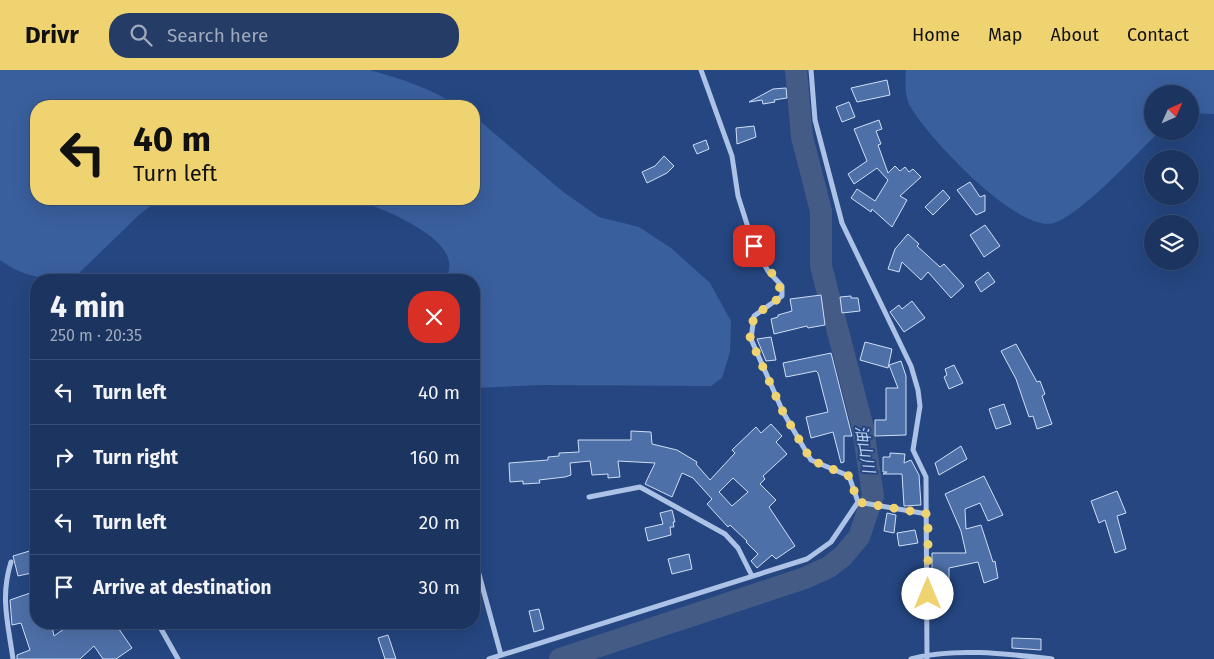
<!DOCTYPE html>
<meta charset="utf-8">
<style>
body{margin:0;font-family:"Fira Sans","Noto Sans JP",sans-serif;background:#253c66;color:#f1f3f6;height:100vh;display:flex;flex-direction:column;font-size:19px;white-space:nowrap}
*{box-sizing:border-box;margin:0}
p{font-size:16px;color:#a0aabd}
.icon{flex:none;width:28px;height:28px;fill:none;stroke:currentColor;stroke-width:2;stroke-linecap:round;stroke-linejoin:round}
.map{position:relative;flex:1;overflow:hidden}
.side{position:absolute;left:30px;top:204px;width:450px;height:355px;display:flex;flex-direction:column;background:#1c3460;border-radius:20px;box-shadow:0 5px 20px #0002,0 0 0 1px #3a4f75}
.side>*{flex:none}
.banner{position:absolute;left:30px;top:30px;width:450px;height:105px;border-radius:20px;box-shadow:0 5px 20px #0002,0 0 0 1px #3a4f75;background:#efd370;color:#111;overflow:hidden}
.needle{width:32px;rotate:45deg}
.buttons{position:absolute;left:1144px;top:15px;display:grid;gap:10px}
.buttons a{display:grid;place-items:center;width:55px;height:55px;border-radius:50%;background:#1c3460;box-shadow:0 5px 20px #0002,0 0 0 1px #3a4f75;font-size:25px}
.pin{position:absolute;display:grid;place-items:center;width:42px;height:42px;color:#fff;margin:-21px;border-radius:10px;box-shadow:0 2px 8px #0006}
.me{position:absolute;width:55px;margin:-28px;rotate:0deg;stroke-linejoin:round;filter:drop-shadow(0 0 4px #0008)}
.turn{display:flex;align-items:center;gap:18px;height:105px;padding:0 20px;font-size:22px}
.turn .icon{width:65px;height:65px;stroke-width:2.5}
.turn b{display:block;font-size:35px;line-height:42px}
.round{display:grid;place-items:center;flex:none;width:52px;height:52px;border-radius:20px;background:#253c66}
.overview{display:flex;align-items:center;justify-content:space-between;height:85px;padding:0 20px}
h1{font-size:30px;font-weight:700;line-height:38px}
ul{padding:0;list-style:none}
li{display:flex;align-items:center;gap:15px;height:65px;padding:0 20px;border-top:1px solid #3a4f75}
li div{flex:1}
li b{display:block;font-size:19px}
li em{font-style:normal}
header{display:flex;align-items:center;gap:30px;box-sizing:border-box;height:70px;padding:0 25px;background:#efd370;color:#111}
header strong{font-size:24px}
nav{display:flex;gap:28px;margin-inline-start:auto;font-size:18px}
.search{width:350px;height:45px;background:#253c66;display:flex;align-items:center;gap:12px;box-sizing:border-box;padding:0 18px;border-radius:20px;color:#a0aabd;font-size:19px}
.map>svg:first-child{display:block}
</style>
<header>
<strong>Drivr</strong>
<div class="search"><svg class="icon" aria-label="search" viewBox="0 0 24 24"><circle cx="10" cy="10" r="6"/><path d="M15 15l6 6"/></svg>Search here</div>
<nav><a>Home</a><a>Map</a><a>About</a><a>Contact</a></nav>
</header>
<div class="map">
<svg width="1214" height="589" viewBox="0 0 1214 589">
<rect width="100%" height="100%" fill="#254680"/>
<!-- green -->
<path fill="#3a5f9d" d="M0,0H370C402,9 430,18 458,36H36V129H160L140,144L77,205C52,214 21,206 0,190Z
M906,0H1214V44L1190,43V24H1152V61H1160C1137,83 1082,144 1054,153C1018,164 924,64 909,34C905,26 905,9 906,0Z
M474,46L562,121L599,147L639,157L671,178L710,213L731,251L730,282L722,308L711,316L542,315L474,318V210H445C470,170 381,139 355,129H474Z"/>
<g fill="none" stroke-linecap="round" stroke-linejoin="round">
<!-- river -->
<path stroke="#435b85" stroke-width="22" d="M560,589L805,508L829,497L843,486L859,467L873,426L863,358L821,196V141L802,67L796,0"/>
</g>
<!-- building -->
<path fill="#4e70a8" stroke="#cfdef5" fill-rule="evenodd" d="M887,10L890,25L857,32L851,18Z
M786,18L787,28L774,30L775,32L763,34L762,30L749,32L773,19Z
M849,32L855,47L842,52L836,37Z
M879,50L882,59L876,61L881,74L878,75L888,103L895,96L900,101L905,97L909,102L913,99L921,107L900,126L907,130L892,157L872,139L871,142L851,128L857,119L875,131L888,110L877,98L854,114L848,104L867,91L854,59Z
M754,56L756,67L737,74L736,58Z
M706,70L709,79L697,84L693,75Z
M664,86L674,96L667,103L647,113L642,102L655,96Z
M970,112L980,127L985,125V141L976,145L957,120Z
M943,120L950,128L933,145L925,137Z
M985,155L1000,176L984,187L970,165Z
M908,164L919,174L917,176L940,197L944,194L964,216L951,228L928,202L921,210L902,192L899,202L888,199L895,179Z
M988,202L995,212L981,222L975,212Z
M821,225L825,255L808,258L807,256L774,264L771,249L778,247V245L792,241L790,229Z
M851,226V228H858L860,241L842,243L840,227Z
M912,231L925,248L904,262L890,242L899,235L902,239Z
M771,267L776,290L766,291L757,269Z
M865,272L892,279L888,298L860,290Z
M1016,274L1037,312L1040,311L1045,324L1042,326L1052,354L1037,359L1033,346L1029,347L1016,309L1001,281Z
M831,283L852,366H844V392L841,393L833,362L811,368L806,347L828,342L818,303L816,301L786,307L783,293Z
M901,291L906,306V365L875,366V350H886V318H898L889,295Z
M954,295L963,313L949,319L944,307L947,305L945,299Z
M1004,334L1011,354L996,359L989,339Z
M771,354L782,366L776,372L787,384L763,406L765,409L760,414L776,430L769,437L795,476L776,489L772,485L757,498L751,491L758,484L746,472L747,471L730,455L728,457L707,434L712,429L693,408L682,403L672,427L645,414L655,393L618,391L620,407L608,408V404L592,405L590,391L570,393L571,405L565,407L539,410L540,413L523,414V411L510,412L509,393L548,390V387L559,386V383L579,382L578,370H631V361L651,362L652,374L677,380L697,392L696,394L710,410L735,383L732,380L756,357L761,363ZM733,408L748,422L732,436L719,422Z
M961,376L967,389L939,405L935,393Z
M890,383L905,384L904,393L911,390L919,405L921,435L904,436L902,404H883L887,402H883V387H890Z
M984,406L1003,445L988,451L980,433L965,439L966,459L981,455L993,492L995,491L998,508L984,513L978,492L949,498V510H932V483H966L961,461L945,424Z
M1117,421L1126,443L1117,446L1126,479L1115,483L1105,450L1099,453L1091,431Z
M672,440L675,452H673L674,457H670L671,465L648,471L645,458L663,454L660,443Z
M887,443L896,445L894,463L884,461Z
M915,460L918,473L899,476L897,463Z
M36,479V502L18,506L13,486Z
M689,484L692,499L672,504L668,489Z
M36,521V552H51L54,566L74,552H114L132,578L116,589H103L94,576L80,589H17V585L30,580L21,553L12,555L10,530Z
M539,539L544,559L534,562L529,541Z
M388,565L396,589H385L378,568Z
M1012,568L1041,569V580L1012,578Z"/>
<g fill="none" stroke-linecap="round" stroke-linejoin="round">
<!-- minor -->
<path stroke="#acc2e6" stroke-width="5" d="M701,0L732,86L738,126L754,176L768,201L782,216V226L754,246L751,269L783,342L811,390L849,406L858,432
M811,0L815,50L842,153L911,296L918,320L920,336L913,380L926,407L927,589
M589,427L640,417L725,464L738,478L752,506
M858,432L927,444
M474,486L501,585
M11,492C0,527 8,553 13,589
M150,552L160,557L178,589
M489,589L807,489L831,472L858,432
M911,589C953,577 1009,584 1052,589"/>
</g>
<g fill="none" stroke-linecap="round" stroke-linejoin="round">
<!-- route -->
<path stroke="#efd370" stroke-width="9" stroke-dasharray="0 16.2" d="M754,176C762,190 781,213 782,226L754,246L750,268L783,342L811,390L849,406L858,432L928,444V524"/>
</g>
<g text-anchor="middle" dominant-baseline="central" stroke-width="4" stroke-linejoin="round" paint-order="stroke">
<!-- water labels -->
<g font-size="16" font-style="italic" fill="#b7ccee" stroke="#254680">
<text transform="translate(865 379) rotate(80)">油山川</text>
</g>
</g>
</svg>
<div class="buttons">
<a><svg class="needle" viewBox="-14 -14 28 28"><path d="M0-13l5 13h-10z" fill="#e53935"/><path d="M0 13l5-13h-10z" fill="#a0aabd"/></svg></a>
<a><svg class="icon" aria-label="search" viewBox="0 0 24 24"><circle cx="10" cy="10" r="6"/><path d="M15 15l6 6"/></svg></a>
<a><svg class="icon" aria-label="layers" viewBox="0 0 24 24"><path d="M12 4l9 5-9 5-9-5zM3 14l9 5 9-5"/></svg></a>
</div>
<div class="pin" style="left:754px;top:176px;background:#d93025"><svg class="icon" aria-label="arrive" viewBox="0 0 24 24"><path d="M6 21V4h12l-3 4 3 4H6"/></svg></div>
<svg class="me" style="left:928px;top:524px" viewBox="-20 -20 40 40"><circle r="19" fill="#fff"/><path d="M0-13L10 11 0 6-10 11z" fill="#efd370"/></svg>
<div class="banner">
<div class="turn"><svg class="icon" aria-label="left" viewBox="0 0 24 24"><path d="M17 20v-9H6M10 6l-5 5 5 5"/></svg><div><b>40 m</b>Turn left</div></div>
</div>
<section class="side">
<div class="overview"><div><h1>4 min</h1><p>250 m · 20:35</p></div><a class="round" style="background:#d93025;color:#fff"><svg class="icon" aria-label="close" viewBox="0 0 24 24"><path d="M6 6l12 12M18 6L6 18"/></svg></a></div>
<ul>
<li><svg class="icon" aria-label="left" viewBox="0 0 24 24"><path d="M17 20v-9H6M10 6l-5 5 5 5"/></svg><div><b>Turn left</b></div><em>40 m</em></li>
<li><svg class="icon" aria-label="right" viewBox="0 0 24 24"><path d="M7 20v-9h11M14 6l5 5-5 5"/></svg><div><b>Turn right</b></div><em>160 m</em></li>
<li><svg class="icon" aria-label="left" viewBox="0 0 24 24"><path d="M17 20v-9H6M10 6l-5 5 5 5"/></svg><div><b>Turn left</b></div><em>20 m</em></li>
<li><svg class="icon" aria-label="arrive" viewBox="0 0 24 24"><path d="M6 21V4h12l-3 4 3 4H6"/></svg><div><b>Arrive at destination</b></div><em>30 m</em></li>
</ul>
</section>
</div>
